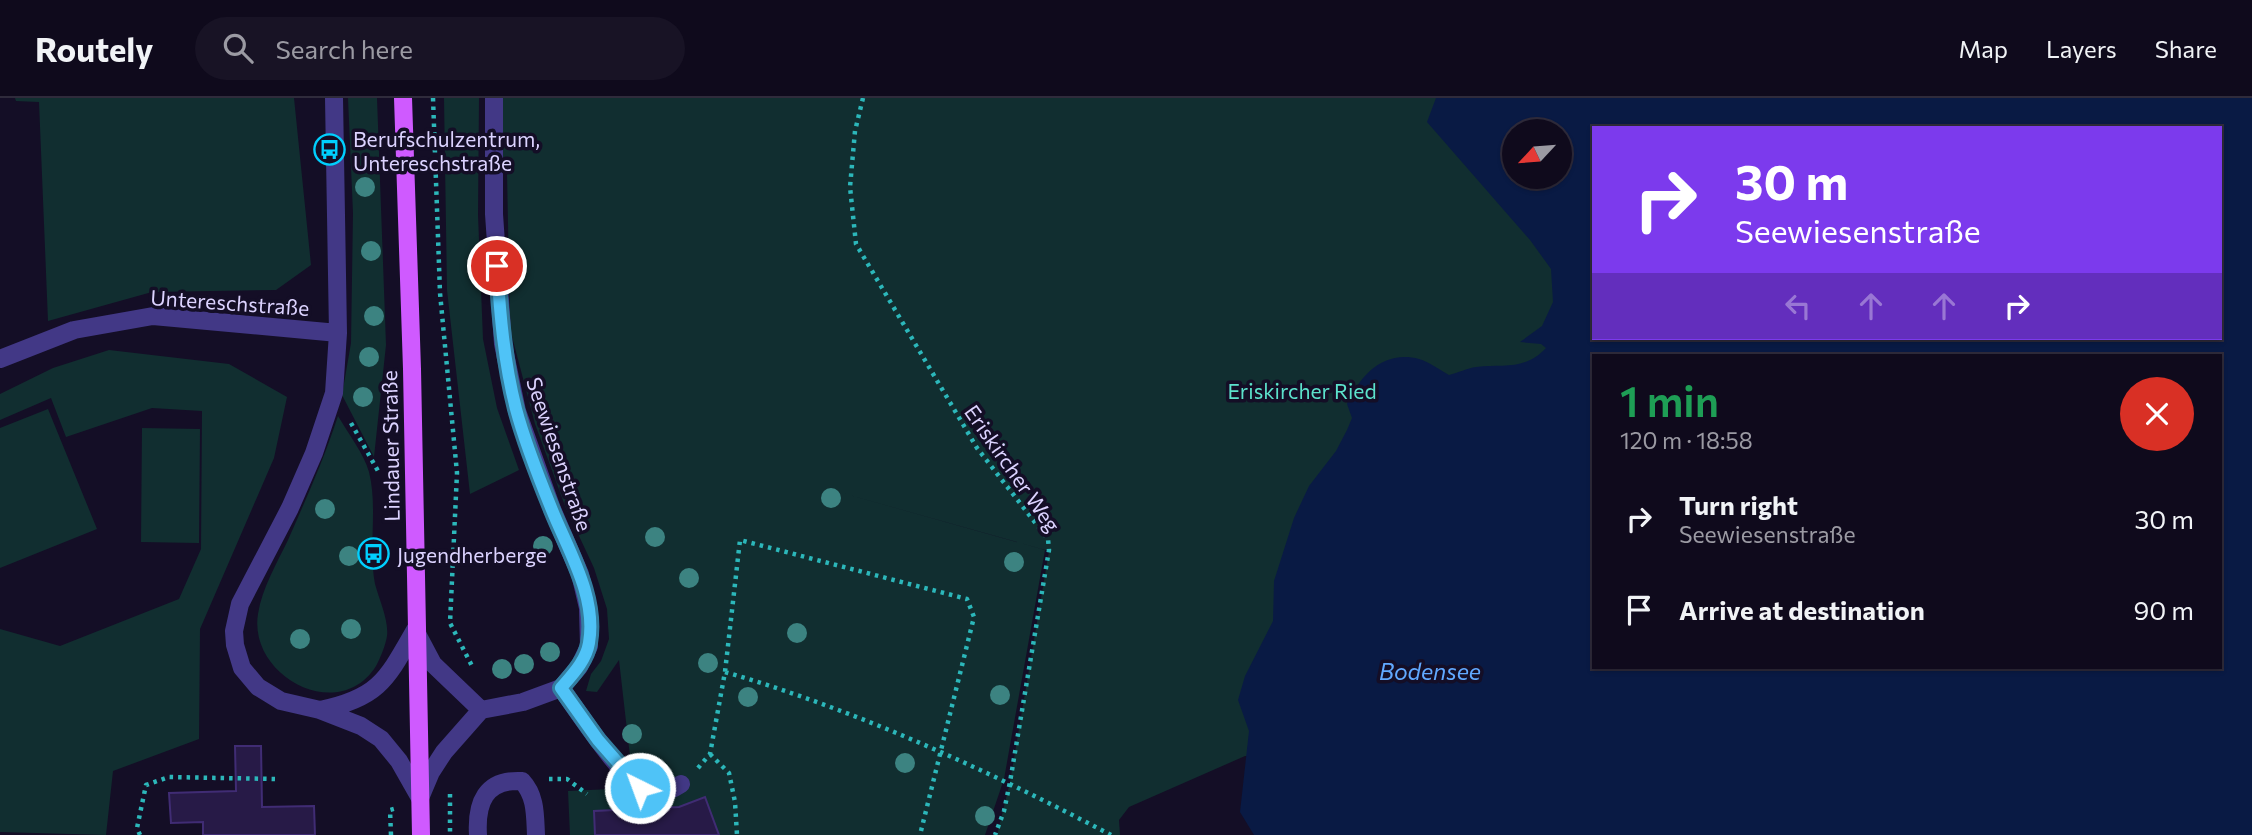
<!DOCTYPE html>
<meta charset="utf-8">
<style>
body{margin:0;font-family:Commissioner,sans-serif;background:#181325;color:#f1f3f6;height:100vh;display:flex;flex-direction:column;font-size:26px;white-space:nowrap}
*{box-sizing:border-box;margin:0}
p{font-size:23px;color:#9b9aa3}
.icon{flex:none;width:38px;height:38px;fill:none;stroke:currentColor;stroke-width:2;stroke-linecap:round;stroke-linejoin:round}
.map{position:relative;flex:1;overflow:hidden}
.drawer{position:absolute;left:1592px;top:256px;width:630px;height:315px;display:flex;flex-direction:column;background:#0f0a1c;border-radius:0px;box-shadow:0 2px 5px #0004,0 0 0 2px #2f2b3b}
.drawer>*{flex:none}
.top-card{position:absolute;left:1592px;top:28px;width:630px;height:214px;border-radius:0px;box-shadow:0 2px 5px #0004,0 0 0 2px #2f2b3b;background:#7c3aed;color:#fff;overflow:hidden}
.needle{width:46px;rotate:244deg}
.buttons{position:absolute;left:1502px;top:21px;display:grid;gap:14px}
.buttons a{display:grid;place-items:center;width:70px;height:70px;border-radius:50%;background:#0f0a1c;box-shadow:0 2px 5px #0004,0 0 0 2px #2f2b3b;font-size:35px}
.pin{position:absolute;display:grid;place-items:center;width:60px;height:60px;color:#fff;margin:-30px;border:4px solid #fff;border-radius:50%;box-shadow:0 2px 7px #0007}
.me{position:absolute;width:77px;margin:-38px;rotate:318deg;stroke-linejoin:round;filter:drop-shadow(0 0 5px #0008)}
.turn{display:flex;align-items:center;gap:24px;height:147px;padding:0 28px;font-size:32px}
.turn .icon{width:91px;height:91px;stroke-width:2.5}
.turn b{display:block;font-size:49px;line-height:60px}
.lanes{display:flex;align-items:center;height:66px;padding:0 28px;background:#0003;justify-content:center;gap:35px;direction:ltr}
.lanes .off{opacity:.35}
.round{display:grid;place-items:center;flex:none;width:74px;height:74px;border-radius:37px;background:#181325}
.overview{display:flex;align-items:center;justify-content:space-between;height:119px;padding:0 28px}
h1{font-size:42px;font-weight:600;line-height:52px;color:#1e9e55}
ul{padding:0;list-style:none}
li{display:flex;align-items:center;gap:21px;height:91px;padding:0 28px}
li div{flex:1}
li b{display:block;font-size:26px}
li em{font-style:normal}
header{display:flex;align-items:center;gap:42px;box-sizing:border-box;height:98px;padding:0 35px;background:#0f0a1c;border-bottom:2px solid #2f2b3b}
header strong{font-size:33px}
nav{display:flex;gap:38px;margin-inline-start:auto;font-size:24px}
.search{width:490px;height:63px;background:#181325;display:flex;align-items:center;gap:18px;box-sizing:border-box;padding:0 24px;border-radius:38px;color:#9b9aa3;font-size:26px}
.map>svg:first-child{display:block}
</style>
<header>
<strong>Routely</strong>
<div class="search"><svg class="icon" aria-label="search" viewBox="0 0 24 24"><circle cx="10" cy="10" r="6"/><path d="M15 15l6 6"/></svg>Search here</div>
<nav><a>Map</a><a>Layers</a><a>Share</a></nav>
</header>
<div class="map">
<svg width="2252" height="737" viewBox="0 0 2252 737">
<rect width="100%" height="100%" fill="#140e26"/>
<!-- green -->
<path fill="#112e30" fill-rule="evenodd" d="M15,0H294L311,167L276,192L152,194L48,223L39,4L16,3Z
M348,0H377L386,247L374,359L342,297L351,245L353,115Z
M444,0H479L478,117L483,241L497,310L519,372L470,396L447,192Z
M502,0H2252V737L1245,658L1129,709L1119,722L1120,737H997L1010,684L1049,453L796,382L1045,452L1004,681L985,737H570L568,693L633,690L632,676L619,562L597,594L586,593L591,576L601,563L609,541L607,511L594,470L565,408L535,326L510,231L507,73L501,72ZM1594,30H2221V240H1594ZM1514,33H1559V79H1514ZM1594,257H2221V569H1594Z
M109,252L229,266L287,299L274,360L200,531L199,641L113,673L106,737L0,734V531L60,548L179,501L201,451L202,313L152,310L66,339L51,300L0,322V296L53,270Z
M48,311L97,431L0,470V330Z
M338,318C348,335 364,356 369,374C378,410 368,450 375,486C379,501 389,523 387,538C386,546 380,561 376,568C339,627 248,578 258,516C262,490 277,465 288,442C306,401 324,361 338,318Z
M142,330L200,331L199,445L141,444Z"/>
<!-- water -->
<path fill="#091a44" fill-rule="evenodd" d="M1436,0H2252V737H1254L1240,714L1249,633L1238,602L1245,578L1273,523L1274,483L1294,420L1309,388L1336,353L1347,332L1352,320L1347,306C1361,276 1384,252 1419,261C1429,264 1440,272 1449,277C1458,275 1467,270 1476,269C1504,266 1524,273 1546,250L1541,246L1520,244L1542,228L1553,204L1551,171L1530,142L1427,24ZM1594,30H2221V240H1594ZM1514,33H1559V79H1514ZM1594,257H2221V569H1594Z"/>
<!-- building -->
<path fill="#271a47" stroke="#402c74" stroke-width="2" d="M235,648H261L262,709L314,708L315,737H203V724L171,725L169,695L236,693Z
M705,699L719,737H595L594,713L679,709Z"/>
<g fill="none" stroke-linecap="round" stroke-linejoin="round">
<!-- path -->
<path stroke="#2cb7ba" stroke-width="4.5" stroke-dasharray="3.5 5" stroke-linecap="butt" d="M433,0L440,195L457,375L450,525L472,568
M863,0L855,33L850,89L856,146L977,350L1048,441L1049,452L1010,684L1004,713L995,737
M351,325L378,373
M725,574C859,613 987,672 1111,737
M710,656L729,675L735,704L737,737
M698,670L710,656L725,574L740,442L967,501L974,519L920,737
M549,681H567L587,696
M450,696V737
M140,737L137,730L146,687L169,679L275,681
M391,737L390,712L397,710"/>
<!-- minor -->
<path stroke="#423886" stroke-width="18" d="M334,0L338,235L334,295L314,355L290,410L240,506L234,533L235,547L242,570L258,589L281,603L320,612L361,628L381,641L399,663L420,700
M0,261L74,232L153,218L338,235
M415,532L433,566L481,612
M561,590C577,612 626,688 650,695C661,697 672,692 681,686
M320,612C379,600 387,581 415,532
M420,700L431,674L444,654L481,612L523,604L561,590L579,569L589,548L588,510L580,476L552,411L517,313L503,246L494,116V0
M478,737C476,705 485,681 522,683C536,698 535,717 536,737"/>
<!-- major -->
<path stroke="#cf5aff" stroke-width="18" d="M403,0L412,271L421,737"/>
</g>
<!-- trees -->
<g fill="#3c8381">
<circle cx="365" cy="89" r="10"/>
<circle cx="371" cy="153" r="10"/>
<circle cx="374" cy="218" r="10"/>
<circle cx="369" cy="259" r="10"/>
<circle cx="363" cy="299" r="10"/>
<circle cx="831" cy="400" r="10"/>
<circle cx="325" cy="411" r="10"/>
<circle cx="655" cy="439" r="10"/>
<circle cx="543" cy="448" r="10"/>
<circle cx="349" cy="458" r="10"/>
<circle cx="1014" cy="464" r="10"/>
<circle cx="689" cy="480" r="10"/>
<circle cx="351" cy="531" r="10"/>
<circle cx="797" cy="535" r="10"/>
<circle cx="300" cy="541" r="10"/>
<circle cx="550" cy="554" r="10"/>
<circle cx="708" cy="565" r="10"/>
<circle cx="524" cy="566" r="10"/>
<circle cx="502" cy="571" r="10"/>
<circle cx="1000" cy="597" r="10"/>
<circle cx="748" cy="599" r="10"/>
<circle cx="632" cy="636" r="10"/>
<circle cx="905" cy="665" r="10"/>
<circle cx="985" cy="718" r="10"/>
</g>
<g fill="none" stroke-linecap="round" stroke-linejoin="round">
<defs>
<path id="route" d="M497,168C500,217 504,264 516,311C525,345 539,380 552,412C569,454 597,499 589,545C586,563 572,577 561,590L598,642L640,690"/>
</defs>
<!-- route casing -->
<use href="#route" stroke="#337fa1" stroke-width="18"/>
<!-- route -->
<use href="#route" stroke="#4fc3f7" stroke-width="12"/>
</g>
<!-- icons -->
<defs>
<symbol id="bus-ring" viewBox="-11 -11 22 22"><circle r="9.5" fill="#140e26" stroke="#00cffe" stroke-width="1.5"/><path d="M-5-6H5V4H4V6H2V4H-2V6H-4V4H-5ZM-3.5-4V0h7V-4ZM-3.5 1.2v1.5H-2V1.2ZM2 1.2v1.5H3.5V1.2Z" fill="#00cffe"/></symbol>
</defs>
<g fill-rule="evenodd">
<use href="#bus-ring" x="312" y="34" width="35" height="35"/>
<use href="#bus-ring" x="356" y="438" width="35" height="35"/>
</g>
<g text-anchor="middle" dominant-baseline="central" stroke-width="7" stroke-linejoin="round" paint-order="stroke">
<!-- poi labels -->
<g font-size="21" fill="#dcd3ff" stroke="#140e26" text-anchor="start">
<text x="353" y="40">Berufschulzentrum,<tspan x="353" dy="24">Untereschstraße</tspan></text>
<text x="397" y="456">Jugendherberge</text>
</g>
<!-- street labels -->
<g font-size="21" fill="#dcd3ff" stroke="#140e26">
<text transform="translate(230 204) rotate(4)">Untereschstraße</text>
<text transform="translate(390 348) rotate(-91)">Lindauer Straße</text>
<text transform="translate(560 356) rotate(71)">Seewiesenstraße</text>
<text transform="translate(1013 370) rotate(55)">Eriskircher Weg</text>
</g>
<!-- park labels -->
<g font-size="21" fill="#5ce2cc" stroke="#140e26">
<text x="1302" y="292">Eriskircher Ried</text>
</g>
<!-- water labels -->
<g font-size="23" font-style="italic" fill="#61a9ff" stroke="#140e26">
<text x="1430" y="573">Bodensee</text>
</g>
</g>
</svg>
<div class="buttons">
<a><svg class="needle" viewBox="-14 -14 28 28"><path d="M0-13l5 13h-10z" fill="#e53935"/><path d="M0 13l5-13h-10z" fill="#9b9aa3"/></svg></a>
</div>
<div class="pin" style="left:497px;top:168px;background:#d93025"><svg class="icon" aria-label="arrive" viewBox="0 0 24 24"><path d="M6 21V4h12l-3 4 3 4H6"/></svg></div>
<svg class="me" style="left:640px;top:690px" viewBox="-20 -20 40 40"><circle r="17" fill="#4fc3f7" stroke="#fff" stroke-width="3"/><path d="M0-11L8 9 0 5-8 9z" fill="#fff"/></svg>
<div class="top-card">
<div class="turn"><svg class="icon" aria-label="right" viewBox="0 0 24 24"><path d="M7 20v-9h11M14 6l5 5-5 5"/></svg><div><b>30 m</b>Seewiesenstraße</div></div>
<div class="lanes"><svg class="icon off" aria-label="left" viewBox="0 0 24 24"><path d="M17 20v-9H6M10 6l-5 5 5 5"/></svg><svg class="icon off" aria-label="ahead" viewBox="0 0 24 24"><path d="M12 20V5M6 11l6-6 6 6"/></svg><svg class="icon off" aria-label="ahead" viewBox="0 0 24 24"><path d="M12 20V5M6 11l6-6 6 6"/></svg><svg class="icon" aria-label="right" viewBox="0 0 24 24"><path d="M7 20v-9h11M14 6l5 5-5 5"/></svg></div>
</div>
<section class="drawer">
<div class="overview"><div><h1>1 min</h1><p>120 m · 18:58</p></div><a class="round" style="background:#d93025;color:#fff"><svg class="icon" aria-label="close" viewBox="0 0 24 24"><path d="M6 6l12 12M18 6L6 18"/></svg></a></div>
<ul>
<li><svg class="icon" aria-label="right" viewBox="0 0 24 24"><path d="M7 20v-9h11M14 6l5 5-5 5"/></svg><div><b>Turn right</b><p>Seewiesenstraße</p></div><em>30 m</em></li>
<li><svg class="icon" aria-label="arrive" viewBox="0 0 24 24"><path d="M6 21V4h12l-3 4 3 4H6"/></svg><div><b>Arrive at destination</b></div><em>90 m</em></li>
</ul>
</section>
</div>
